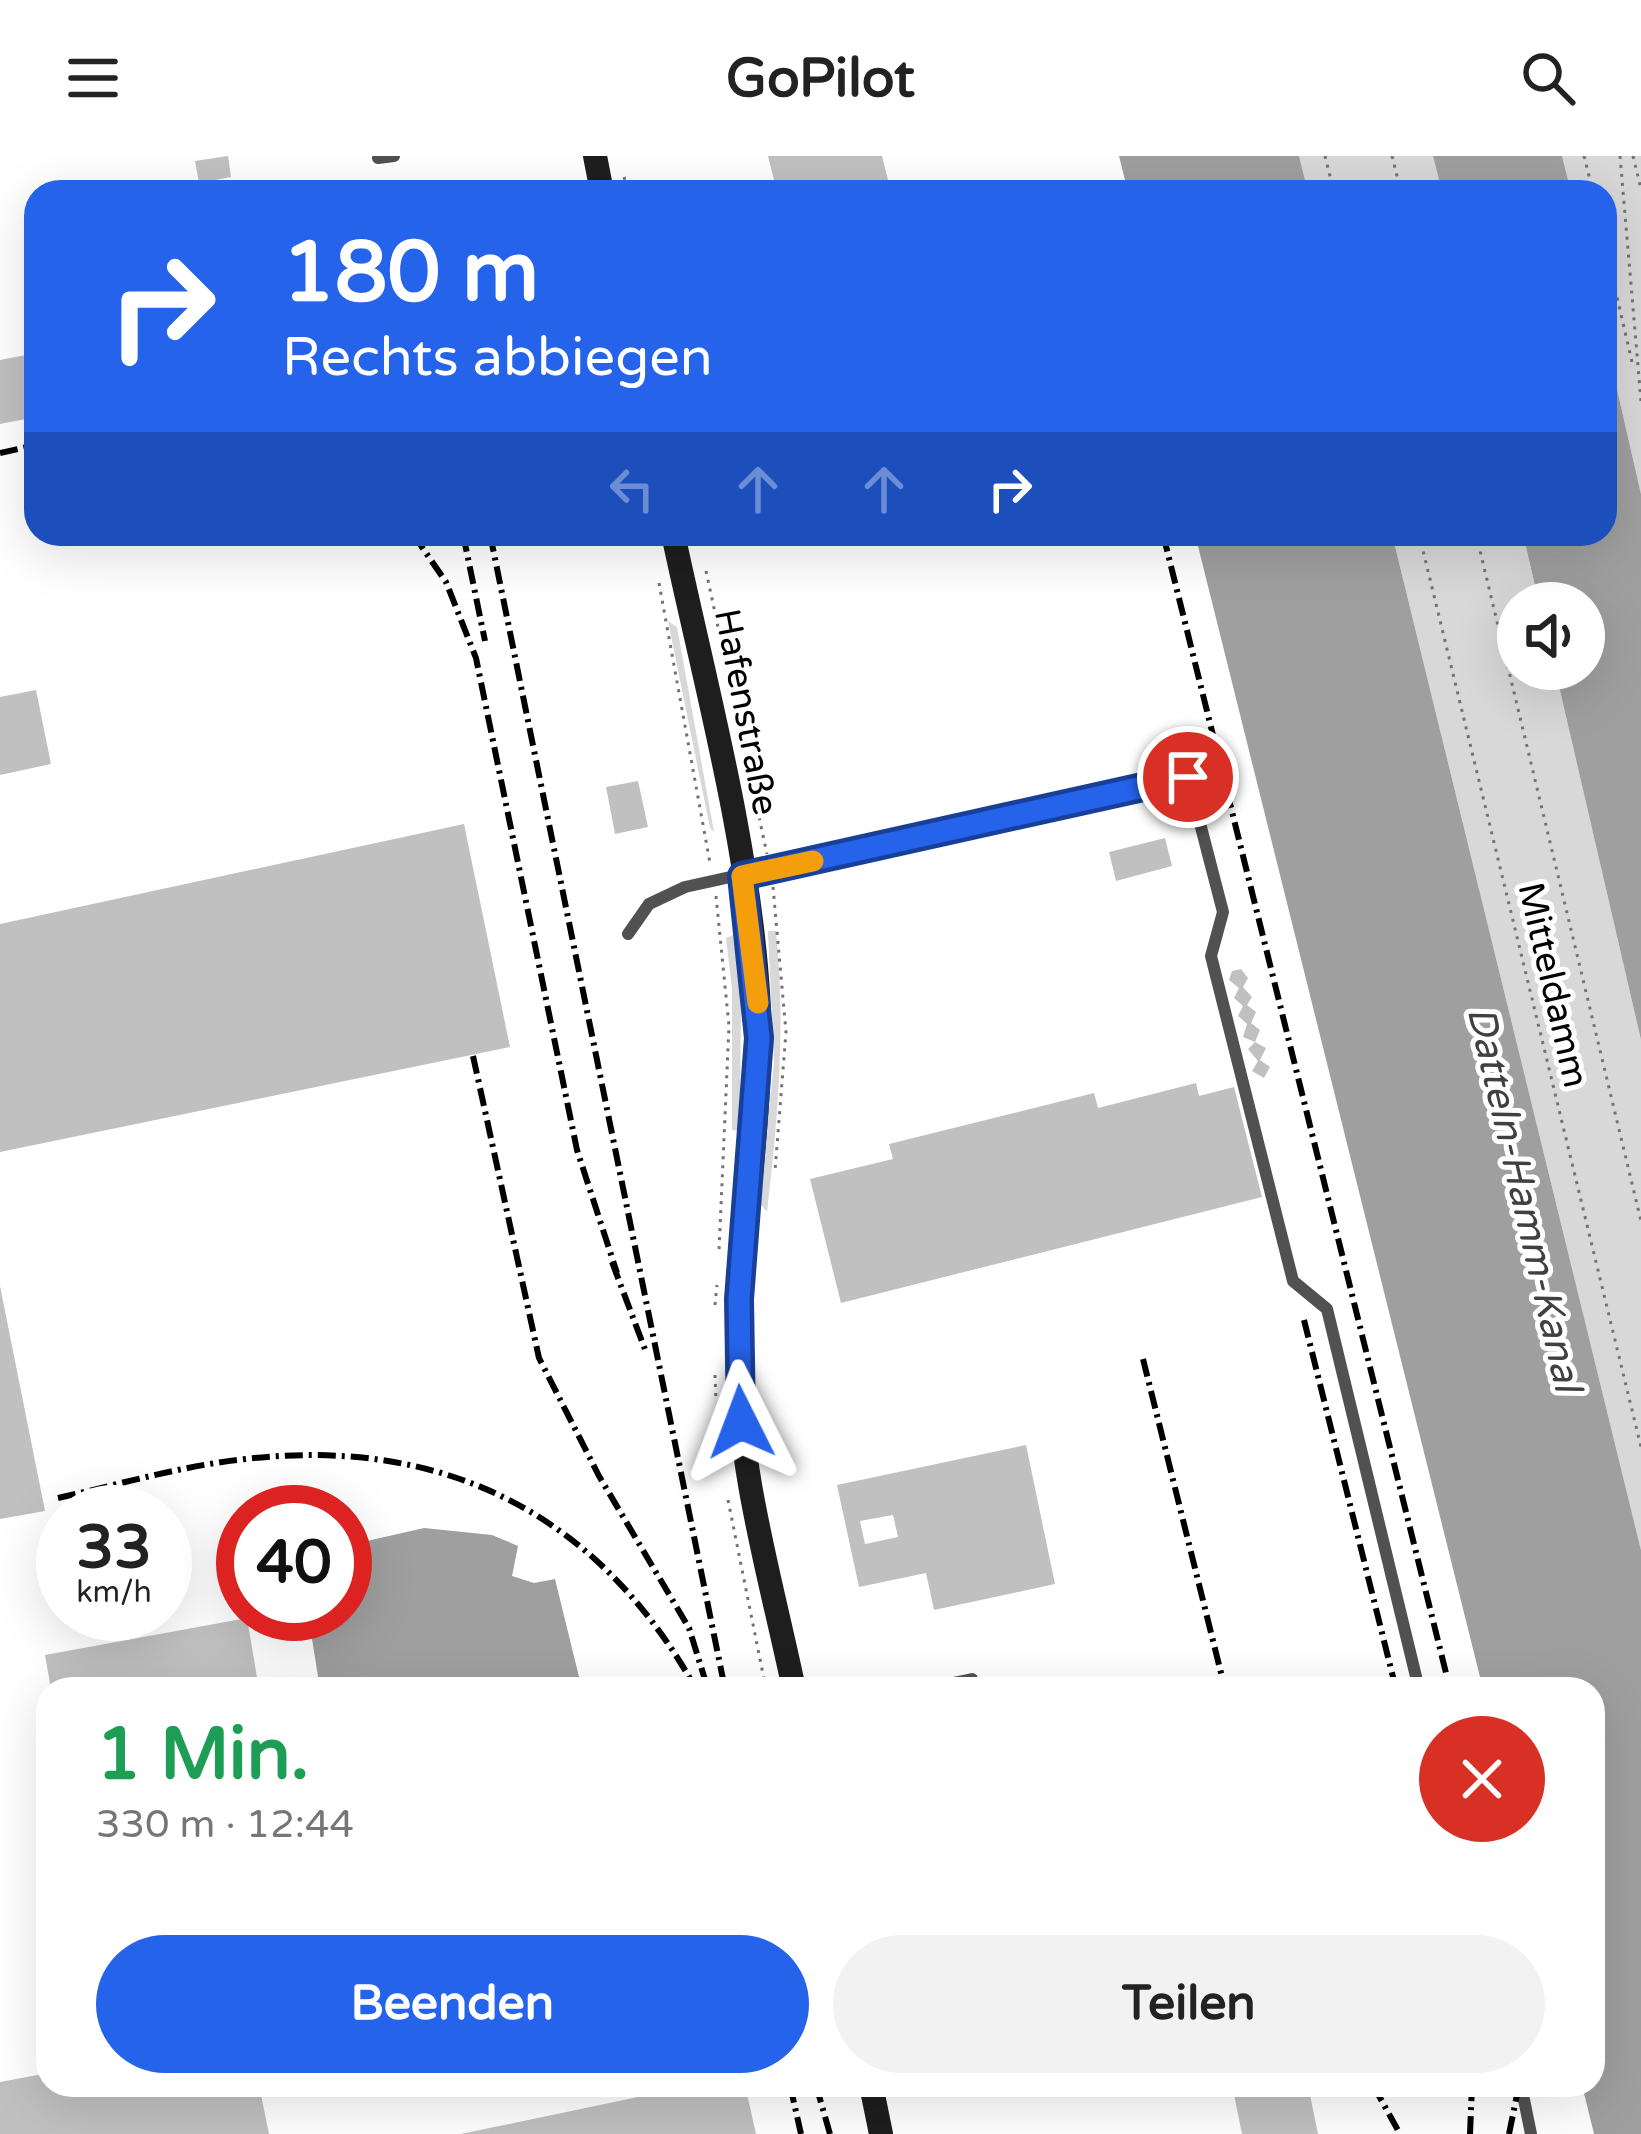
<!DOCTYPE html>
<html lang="de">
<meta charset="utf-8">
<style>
body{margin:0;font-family:"Varela Round",sans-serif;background:#f2f2f2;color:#222;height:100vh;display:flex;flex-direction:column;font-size:45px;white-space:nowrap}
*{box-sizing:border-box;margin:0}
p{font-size:39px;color:#767676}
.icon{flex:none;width:66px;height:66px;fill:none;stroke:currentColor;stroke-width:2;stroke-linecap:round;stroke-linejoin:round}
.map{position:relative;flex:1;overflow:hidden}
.side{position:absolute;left:36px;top:1521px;width:1569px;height:420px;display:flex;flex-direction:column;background:#fff;border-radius:36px;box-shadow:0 12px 48px #0002}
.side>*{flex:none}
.hud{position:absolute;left:24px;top:24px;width:1593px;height:366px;border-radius:36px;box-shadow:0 12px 48px #0002;background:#2563eb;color:#fff;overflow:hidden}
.tools{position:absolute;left:1497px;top:426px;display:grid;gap:24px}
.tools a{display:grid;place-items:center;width:108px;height:108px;border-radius:50%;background:#fff;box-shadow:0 12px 48px #0002;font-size:60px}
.speed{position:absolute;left:36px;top:1329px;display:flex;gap:24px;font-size:60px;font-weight:700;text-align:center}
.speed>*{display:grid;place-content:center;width:156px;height:156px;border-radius:50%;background:#fff;box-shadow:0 12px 48px #0002;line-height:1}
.speed small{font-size:30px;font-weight:400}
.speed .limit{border:18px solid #d22;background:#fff;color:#111}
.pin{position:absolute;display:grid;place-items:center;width:102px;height:102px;color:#fff;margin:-51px;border:6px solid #fff;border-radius:50%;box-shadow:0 3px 12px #0007}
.me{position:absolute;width:132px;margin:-66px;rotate:357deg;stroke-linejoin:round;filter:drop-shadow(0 0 9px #0008)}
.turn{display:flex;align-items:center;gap:42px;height:252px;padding:0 60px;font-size:54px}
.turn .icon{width:156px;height:156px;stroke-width:2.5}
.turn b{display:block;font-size:84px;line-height:102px}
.lanes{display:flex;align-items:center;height:114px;padding:0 60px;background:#0003;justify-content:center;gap:60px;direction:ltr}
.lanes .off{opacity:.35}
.round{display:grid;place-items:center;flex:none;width:126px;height:126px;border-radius:63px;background:#f2f2f2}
.summary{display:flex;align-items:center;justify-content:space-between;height:204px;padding:0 60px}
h1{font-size:72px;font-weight:700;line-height:90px;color:#1e9e55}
.cta{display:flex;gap:24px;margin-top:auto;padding:24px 60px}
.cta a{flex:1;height:138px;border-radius:72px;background:#2563eb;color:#fff;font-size:48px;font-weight:700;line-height:138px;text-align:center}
.cta a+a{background:#f2f2f2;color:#222}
header{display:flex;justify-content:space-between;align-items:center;height:156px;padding:0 60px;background:#fff;font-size:54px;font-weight:700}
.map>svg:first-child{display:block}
</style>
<header><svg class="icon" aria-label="menu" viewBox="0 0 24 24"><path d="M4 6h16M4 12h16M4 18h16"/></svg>GoPilot<svg class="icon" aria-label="search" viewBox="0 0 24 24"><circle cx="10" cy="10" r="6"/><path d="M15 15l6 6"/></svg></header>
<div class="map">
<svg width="1641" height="1978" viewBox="0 0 1641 1978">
<rect width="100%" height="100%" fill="#fff"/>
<!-- green -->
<path fill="#d8d8d8" d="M1299,0H1433L1442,36H1308Z
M1562,0H1641V338L1605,181V36H1571Z
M1392,378H1523L1539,447H1518V513H1555L1641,884V1394Z
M668,465L677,471L714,676L710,672Z
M768,775H776C786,870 778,961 767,1056L759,1046L774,907Z
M733,779L741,834L740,975L732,974V833L726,782Z"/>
<!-- water -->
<path fill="#9f9f9f" d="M1119,0H1299L1308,36H1128Z
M1433,0H1562L1571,36H1442Z
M1605,181L1641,338V884L1555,513H1584V447H1539L1523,378H1605Z
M1195,378H1392L1641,1394V1978H1594L1582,1929H1593V1533H1483Z
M424,1372L492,1379L518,1390L512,1420L534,1427L555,1423L582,1533H320L308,1458H345V1390Z"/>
<!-- building -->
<path fill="#c0c0c0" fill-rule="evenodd" d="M228,0L231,21L199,27L195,5Z
M768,0H882L891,36H777Z
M36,197V261L0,268V204Z
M36,534L51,608L0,619V541Z
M638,625L648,671L615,678L606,631Z
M464,668L510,891L0,996V768Z
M1165,682L1172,710L1116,725L1109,696Z
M1241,813L1248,822L1243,831L1252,841L1247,849L1256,856L1251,867L1260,874L1255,886L1266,892L1260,904L1270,911L1264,922L1252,915L1258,905L1248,893L1255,886L1243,881L1247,868L1238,860L1243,850L1234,842L1239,832L1229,824L1232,815Z
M1196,927L1199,940L1234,931L1262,1041L841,1147L810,1023L893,1003L889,988L1094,937L1098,952Z
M0,1130L45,1355L0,1363Z
M1026,1289L1055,1428L934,1454L926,1417L859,1431L837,1329ZM893,1359L898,1381L865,1388L860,1365Z
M247,1462L259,1533H51L45,1499Z
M48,1917V1929H259L269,1978H0V1926Z
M695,1929H745L756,1978H461Z
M1232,1929H1308L1318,1978H1242Z"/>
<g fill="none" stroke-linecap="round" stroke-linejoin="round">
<!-- path -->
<path stroke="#737373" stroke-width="3" stroke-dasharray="3 6" stroke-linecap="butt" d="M1325,0L1334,36
M1392,0L1401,36
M1584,0L1593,36
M1620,0L1641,245
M1633,0L1641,33
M624,21L629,36
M1605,89L1632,206
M1419,378L1641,1291
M1476,378L1641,1065
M706,415L767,698
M659,427L710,707
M773,731L786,876L775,1015
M716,740L729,870L719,1095
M715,1149L717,1129
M715,1219L716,1245
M728,1344L766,1533"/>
<!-- lane -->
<path stroke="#515151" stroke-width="12" d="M378,2L394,0
M628,778L649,748L685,731L1188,621L1223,756L1211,800L1293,1125L1327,1153L1419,1533
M925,1533L972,1523
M1521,1929L1531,1978"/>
<!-- secondary -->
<path stroke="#1e1e1e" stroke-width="24" d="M595,0L602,36
M673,378C705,528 748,683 758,836C766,958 738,1079 738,1201C738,1314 771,1423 794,1533
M871,1929L881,1978"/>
<!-- rail -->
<path stroke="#000" stroke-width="6" stroke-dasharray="18 6 3 6" stroke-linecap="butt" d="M0,297L36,289
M413,378L446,426L476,502L577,994L617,1117
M463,378L485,485
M490,378L725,1533
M1163,378L1450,1533
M473,900L539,1202L599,1320L689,1472L706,1527
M612,1106L646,1196
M1304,1164L1396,1533
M1143,1203L1225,1533
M58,1342C117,1329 178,1311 237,1304C439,1278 597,1355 696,1533
M790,1929L801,1978
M816,1929L830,1978
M1373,1929L1400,1978
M1470,1978L1472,1929
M1509,1978L1519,1929"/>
</g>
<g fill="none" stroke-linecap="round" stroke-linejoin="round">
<defs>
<path id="route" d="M741,1266L739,1143L759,882L742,720L1188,621"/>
</defs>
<!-- route casing -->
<use href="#route" stroke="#184099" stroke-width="30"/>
<!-- route -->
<use href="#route" stroke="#2563eb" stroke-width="21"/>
<!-- slow -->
<path stroke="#f59e0b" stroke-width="21" d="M758,847L742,720L813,705"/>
</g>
<g text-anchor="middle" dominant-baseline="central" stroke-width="10" stroke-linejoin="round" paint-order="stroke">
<!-- street labels -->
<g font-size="36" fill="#000" stroke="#fff">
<text transform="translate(746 556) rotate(79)">Hafenstraße</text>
<text transform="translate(1553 829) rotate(77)">Mitteldamm</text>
</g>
<!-- water labels -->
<g font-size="39" font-style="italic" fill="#404040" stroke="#fff">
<text transform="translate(1524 1043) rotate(77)">Datteln-Hamm-Kanal</text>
</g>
</g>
</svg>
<div class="tools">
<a><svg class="icon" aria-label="sound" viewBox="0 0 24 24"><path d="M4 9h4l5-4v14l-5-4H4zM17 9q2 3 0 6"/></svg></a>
</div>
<div class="speed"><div>33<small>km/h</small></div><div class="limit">40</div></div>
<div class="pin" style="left:1188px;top:621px;background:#d93025"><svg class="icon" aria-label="arrive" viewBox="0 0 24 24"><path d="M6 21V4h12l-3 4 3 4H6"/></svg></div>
<svg class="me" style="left:741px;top:1266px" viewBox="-20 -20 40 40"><path d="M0-17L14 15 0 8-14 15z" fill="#2563eb" stroke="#fff" stroke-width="4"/></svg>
<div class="hud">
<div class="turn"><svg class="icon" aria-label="right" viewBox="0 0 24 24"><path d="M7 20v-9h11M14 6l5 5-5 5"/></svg><div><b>180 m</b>Rechts abbiegen</div></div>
<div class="lanes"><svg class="icon off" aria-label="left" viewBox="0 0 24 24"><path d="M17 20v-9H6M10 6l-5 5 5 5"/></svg><svg class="icon off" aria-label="ahead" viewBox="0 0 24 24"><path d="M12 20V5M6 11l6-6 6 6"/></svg><svg class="icon off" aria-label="ahead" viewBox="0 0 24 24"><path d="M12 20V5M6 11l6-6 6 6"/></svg><svg class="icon" aria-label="right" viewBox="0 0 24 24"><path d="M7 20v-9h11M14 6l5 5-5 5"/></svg></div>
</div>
<section class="side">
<div class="summary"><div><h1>1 Min.</h1><p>330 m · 12:44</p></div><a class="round" style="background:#d93025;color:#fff"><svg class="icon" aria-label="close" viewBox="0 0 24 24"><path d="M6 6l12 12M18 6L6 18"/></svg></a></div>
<div class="cta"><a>Beenden</a><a>Teilen</a></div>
</section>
</div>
